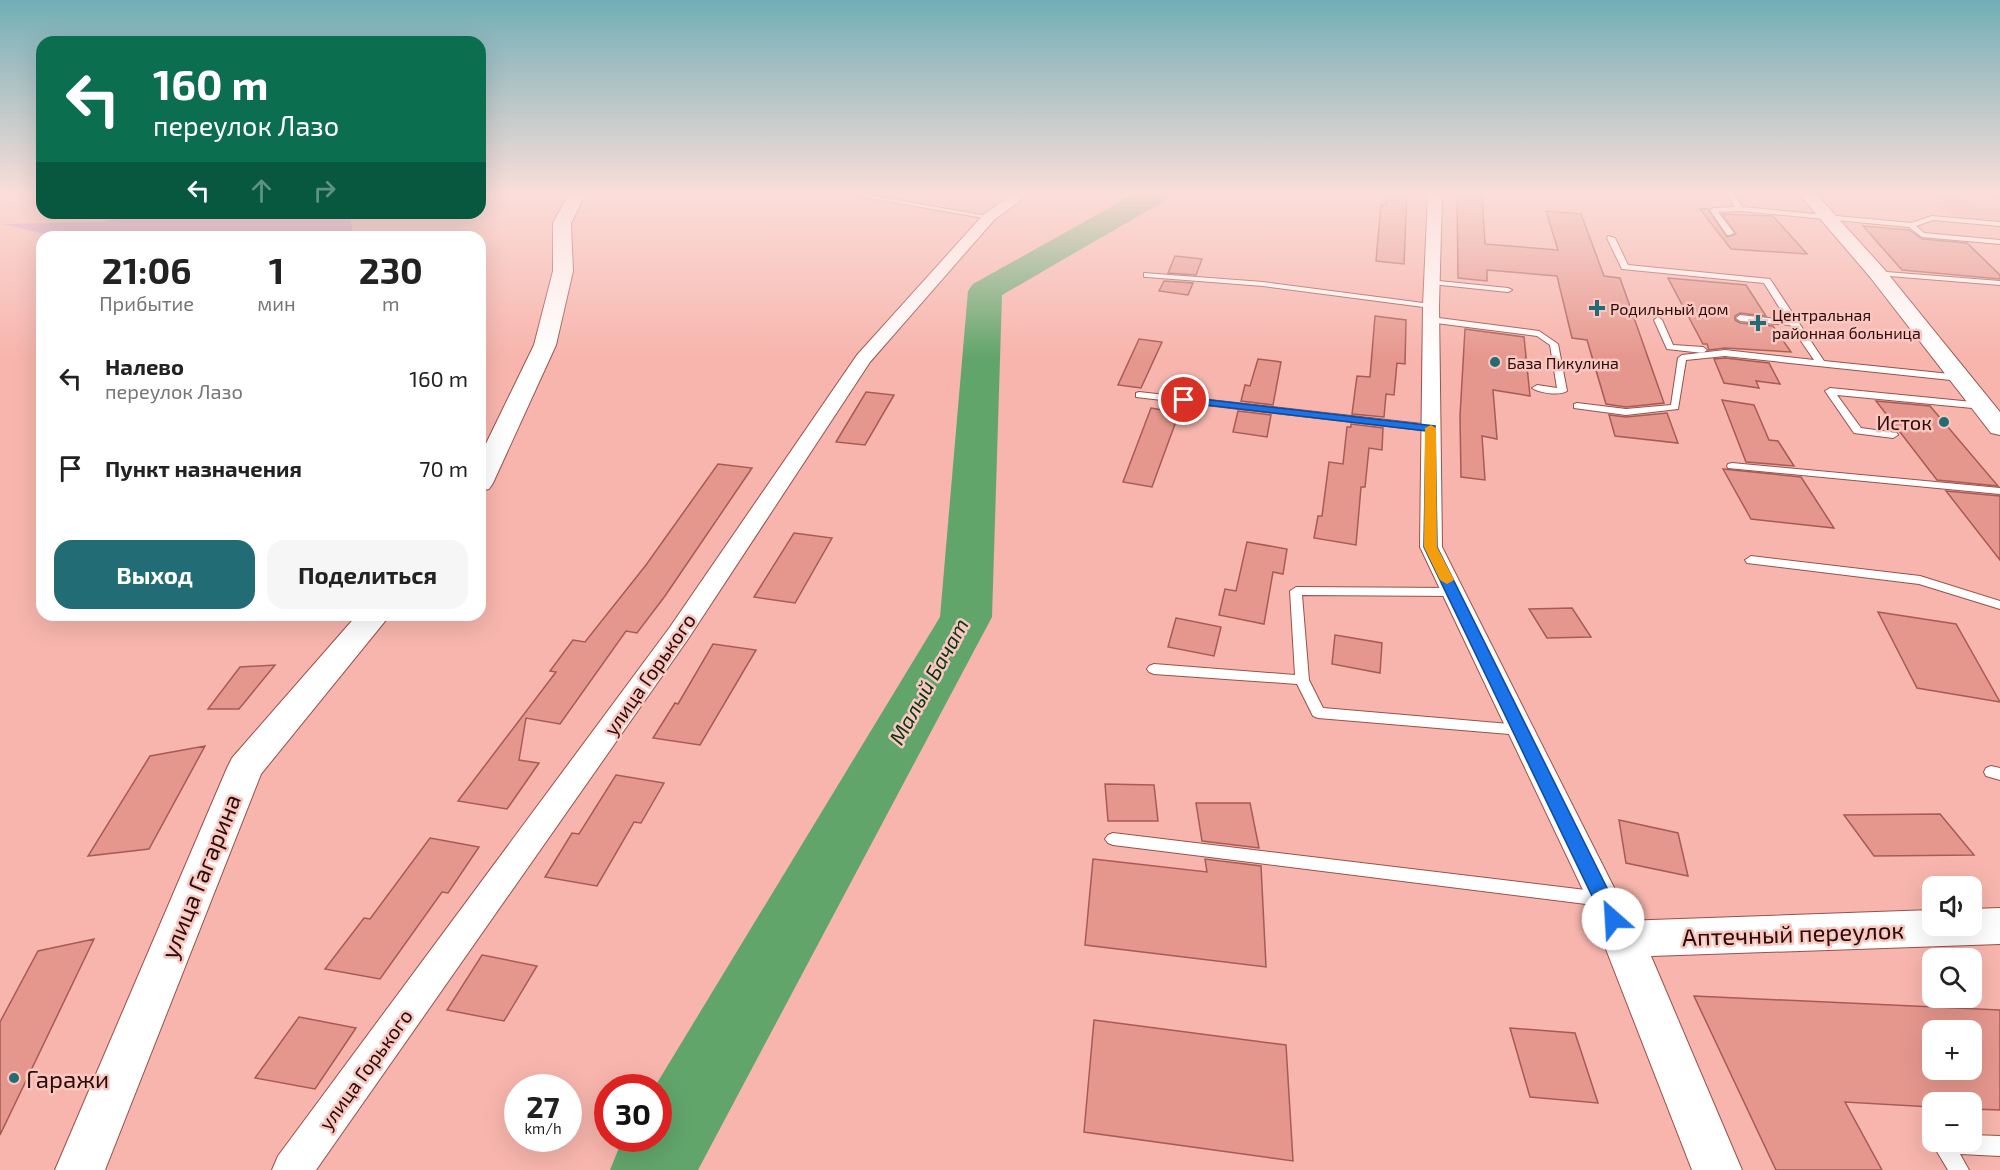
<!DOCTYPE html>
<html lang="ru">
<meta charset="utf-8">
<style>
body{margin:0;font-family:"Exo 2",sans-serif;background:#f6f6f6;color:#222;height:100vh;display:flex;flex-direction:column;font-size:22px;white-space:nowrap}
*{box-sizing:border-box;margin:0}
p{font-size:20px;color:#767676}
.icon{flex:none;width:33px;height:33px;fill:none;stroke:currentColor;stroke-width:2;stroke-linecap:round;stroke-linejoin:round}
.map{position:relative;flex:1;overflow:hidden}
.side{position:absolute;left:36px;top:231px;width:450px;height:390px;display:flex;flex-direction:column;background:#fff;border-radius:18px;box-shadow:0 6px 24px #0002}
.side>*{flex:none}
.top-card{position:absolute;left:36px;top:36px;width:450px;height:183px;border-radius:18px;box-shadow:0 6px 24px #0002;background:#0b6e4f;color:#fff;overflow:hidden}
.fabs{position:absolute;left:1922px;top:876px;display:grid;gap:12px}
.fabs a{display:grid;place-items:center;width:60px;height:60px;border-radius:12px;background:#fff;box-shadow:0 6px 24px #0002;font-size:30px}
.speed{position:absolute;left:504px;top:1074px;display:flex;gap:12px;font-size:30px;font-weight:700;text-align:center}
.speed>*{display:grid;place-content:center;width:78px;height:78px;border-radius:50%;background:#fff;box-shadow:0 6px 24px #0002;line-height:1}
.speed small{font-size:15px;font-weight:400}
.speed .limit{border:9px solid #d22;background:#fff;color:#111}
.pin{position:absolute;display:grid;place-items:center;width:51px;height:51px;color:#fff;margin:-26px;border:3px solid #fff;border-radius:50%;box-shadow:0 2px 6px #0007}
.me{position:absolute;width:66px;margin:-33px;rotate:334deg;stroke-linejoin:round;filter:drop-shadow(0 0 4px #0008)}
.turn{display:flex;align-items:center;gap:21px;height:126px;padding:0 18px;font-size:27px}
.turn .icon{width:78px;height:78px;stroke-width:2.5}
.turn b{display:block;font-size:42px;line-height:51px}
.lanes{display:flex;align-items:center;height:57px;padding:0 18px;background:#0003;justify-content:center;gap:30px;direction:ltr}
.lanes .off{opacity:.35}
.eta{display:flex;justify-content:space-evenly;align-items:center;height:102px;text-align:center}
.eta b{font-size:36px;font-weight:700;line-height:42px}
.button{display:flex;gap:12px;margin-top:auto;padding:12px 18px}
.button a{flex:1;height:69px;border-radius:18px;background:#226c75;color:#fff;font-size:24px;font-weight:700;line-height:69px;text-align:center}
.button a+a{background:#f6f6f6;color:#222}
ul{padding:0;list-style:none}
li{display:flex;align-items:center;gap:18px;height:90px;padding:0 18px}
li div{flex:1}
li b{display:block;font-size:22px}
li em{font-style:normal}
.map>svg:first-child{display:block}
</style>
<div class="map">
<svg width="2000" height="1170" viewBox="0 0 2000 1170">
<rect width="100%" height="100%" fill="#f7b5ad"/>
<!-- built -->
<path fill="#eca69d" d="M1926,194H1961L1978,208L2000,210V220L1951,216Z"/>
<!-- green -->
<path fill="#c289c0" d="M140,213H366L350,218L354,237H59L2,224L103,222Z"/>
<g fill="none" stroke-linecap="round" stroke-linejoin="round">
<!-- river -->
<path fill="#62a56b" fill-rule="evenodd" d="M1134,194H1170L1166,200L1002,295L992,617L698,1170H610L623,1138H658V1088H654L940,617L968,291L973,284Z"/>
</g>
<!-- building -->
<path fill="#e6978d" stroke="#a65c54" stroke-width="1.5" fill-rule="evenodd" d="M1387,194H1407L1404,264L1376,261L1381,205H1386Z
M1457,194H1482L1485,244L1558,250L1546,211L1581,214L1604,276L1620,278L1664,403L1626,407L1606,404L1587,340L1572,338L1557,276L1487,270V281L1458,278Z
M1700,209H1708L1727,237L1736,234L1722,214L1773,216L1807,254L1731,249Z
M1863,226L1909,230L1922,239L1967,243L2000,275V279L1902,270Z
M1175,256L1202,259L1196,275L1168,273Z
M1668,278L1746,285L1766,316L1740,313L1735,316V320L1740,323L1773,326L1791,352L1725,348L1709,350L1707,344H1703Z
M1164,281L1193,283L1188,295L1159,291Z
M1375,316L1406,320L1405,364L1397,363L1394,395L1386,394L1384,417L1352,414L1357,376L1370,377Z
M1465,329L1524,337L1530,396L1493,390L1497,439L1482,436L1485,480L1461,477L1460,416Z
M1139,339L1162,342L1141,388L1118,385Z
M1725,358L1769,363L1780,384L1756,381L1759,388L1724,383L1714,359Z
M1258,359L1281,362L1273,405L1241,401L1245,385L1250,386Z
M866,392L894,395L865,445L836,442Z
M1722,400L1754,405L1769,440L1778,441L1794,466L1746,462Z
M1876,401L1930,406L1998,486L1937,480Z
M1151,408L1179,413L1152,487L1123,482Z
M1238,411L1271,415L1267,437L1233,432Z
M1667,413L1678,443L1615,436L1609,415L1626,417Z
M1351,424L1383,428L1382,450L1369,448L1365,487H1361L1356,545L1314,538L1318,516H1322L1329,462L1343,464L1347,427H1351Z
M718,464L752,468L665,596L637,633L626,631L560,724L526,718L519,760L539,763L507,809L458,801L556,672L550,671L573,640L585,642L646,565Z
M1723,469L1801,477L1834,528L1751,519Z
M1946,491L2000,496V560Z
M794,533L832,538L795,603L754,597Z
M1247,542L1287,549L1283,574L1273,572L1264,624L1219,615L1225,589L1236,591Z
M1572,608L1591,637L1547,638L1529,609Z
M1878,612L1956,624L2000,702L1917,688Z
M1176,618L1221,627L1214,656L1168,647Z
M1335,635L1382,643L1380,673L1332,664Z
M713,644L756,650L700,745L653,738L675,703L678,704Z
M275,665L239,709H208L240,667Z
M205,746L149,849L88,856L150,756Z
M616,775L664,783L641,823L634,822L597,886L545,877L572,833L579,834Z
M1105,784L1154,785L1158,821H1108Z
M1196,803H1250L1259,848L1202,841Z
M1940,814L1974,855L1874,856L1844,815Z
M1619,820L1678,833L1688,876L1626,863Z
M430,838L479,847L448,893L442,892L380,979L325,969L364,918L370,919Z
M1093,859L1207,872L1205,859L1261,866L1266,967L1085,945Z
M94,939L0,1135V1022L38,951Z
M482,955L537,966L504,1021L447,1010Z
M1694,996L2000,1010V1110L1971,1109V1102H1932V1107L1845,1102L1882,1170H1776ZM1932,1030H1971V1070H1932Z
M299,1017L356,1028L315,1089L255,1078Z
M1094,1020L1286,1045L1293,1161L1084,1132Z
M1510,1028L1575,1033L1598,1103L1530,1097Z"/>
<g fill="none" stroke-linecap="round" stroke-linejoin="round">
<defs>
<path id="service" d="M846,194H863L993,217L989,219Z
M1727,194H1734L1742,207L1911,223L1932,216L2000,222V226L1933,220L1916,226L1924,233L2000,240V244L1922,237L1909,227L1740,211L1718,212L1734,233L1730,235H1727L1710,210L1713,208L1735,207Z
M1992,194H1999L2000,200Z
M1608,236L1615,238L1628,265L1770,279L1824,361L1960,375L1965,378L1960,381L1725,356L1686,360L1678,409L1626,415L1574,408V404L1577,403L1626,409L1671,405L1678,358L1682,355L1725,350L1814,360L1790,325L1740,321L1736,318L1740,315L1787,320L1764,283L1622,269L1607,238Z
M1874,271L2000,281V285L1877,275L1873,273Z
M1144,273L1263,282L1431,304L1435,306L1431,308L1263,286L1147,277H1144Z
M1429,280L1508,288L1512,290L1508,292L1432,284L1428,282Z
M1431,317L1539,331L1558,344L1567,391C1559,396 1540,393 1532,388L1537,385L1557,388L1550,345L1537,336L1428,322V318Z
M1658,317L1662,320L1673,345L1703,347L1707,350L1703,353L1667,349L1654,320Z
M1830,388L1983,403L1988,406L1983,409L1837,395L1861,428L1897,433L1898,435L1893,438L1854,433L1825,391Z
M1139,392L1431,425L1436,428L1431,431L1136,397V393Z
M1732,463L2000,488V494L1728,468L1727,466L1728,464Z
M1751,556L1920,576L2000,601V609L1919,584L1747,563L1745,560Z
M1296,587L1453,588L1459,592L1453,596L1302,595L1309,680L1323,708L1521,725L1526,726L1528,730L1526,734L1521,735L1318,718L1313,716L1297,684L1154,674L1149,672L1147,669L1149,666L1154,664L1295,675L1290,591Z
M1991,766L2000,768V780L1986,776L1984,772L1986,768Z
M1113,833L1602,892L1608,894L1610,899L1608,904L1602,906L1113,845L1108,843L1105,839L1108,835Z
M1971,1135L2000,1136V1156L1960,1154L1969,1170H1948L1936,1150L1934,1142H1971Z"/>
<path id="minor" d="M1013,194H1029L994,220L870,362L688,639L316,1170H272L278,1156L670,627L857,355L984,214Z
M1428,194H1442L1439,306L1442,547L1640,939L1635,949L1623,954L1611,949L1420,547L1423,306Z"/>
<path id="tertiary" d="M569,194H586L571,223L573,271L556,345L493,483L489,489L480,491V456L534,345L553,271V223Z
M1799,194H1816L1884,269L2000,412V435L1991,433L1870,277Z
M357,615H390L261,774L105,1170H55L227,768L232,758Z
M2000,908V944L1651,956L1742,1170H1692L1602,939L1608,926L1623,921L1932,910V926H1971V909Z"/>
</defs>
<!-- service casing -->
<use href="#service" stroke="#995149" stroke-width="2"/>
<!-- minor casing -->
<use href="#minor" stroke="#995149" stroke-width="2"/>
<!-- tertiary casing -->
<use href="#tertiary" stroke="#995149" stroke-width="2"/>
<!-- service -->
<use href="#service" fill="#fff" fill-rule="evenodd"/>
<!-- minor -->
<use href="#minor" fill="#fff" fill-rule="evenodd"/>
<!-- tertiary -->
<use href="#tertiary" fill="#fff" fill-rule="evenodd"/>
</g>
<!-- sky -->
<linearGradient id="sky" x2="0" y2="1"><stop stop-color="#72aeb6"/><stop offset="0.54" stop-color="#fbdeda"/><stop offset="1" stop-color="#fbdeda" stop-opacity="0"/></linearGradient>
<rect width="2000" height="358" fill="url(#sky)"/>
<!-- route -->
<path fill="#1a73e8" stroke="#114b97" stroke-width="1.5" d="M1184,397L1435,426L1437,547L1620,914L1622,919L1620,925L1613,927L1606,925L1424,547L1426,431L1181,402L1179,400Z"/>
<!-- slow -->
<path fill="#f59e0b" d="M1431,425L1436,428L1437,547L1454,580L1447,584L1440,580L1424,547L1425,428Z"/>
<!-- markers -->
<g fill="#226c75" stroke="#fac7c0" stroke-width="2">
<path d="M1594 299h6v6h6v6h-6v6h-6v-6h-6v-6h6z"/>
<path d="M1755 314h6v6h6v6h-6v6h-6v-6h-6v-6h6z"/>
<circle cx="1495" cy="362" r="6"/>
<circle cx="1944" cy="422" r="6"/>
<circle cx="14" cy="1078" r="6"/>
</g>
<g text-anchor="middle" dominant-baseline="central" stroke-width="5" stroke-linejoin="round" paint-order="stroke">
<!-- far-poi labels -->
<g font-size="16" fill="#290c0a" stroke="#fac7c0" text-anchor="start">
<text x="1610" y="308">Родильный дом</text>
<text x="1772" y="314">Центральная<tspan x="1772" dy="18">районная больница</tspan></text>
<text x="1507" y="362">База Пикулина</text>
</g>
<!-- poi labels -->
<g font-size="20" fill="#290c0a" stroke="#fac7c0" text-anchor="end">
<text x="1932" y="422">Исток</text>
</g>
<!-- street labels -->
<g font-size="20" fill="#290c0a" stroke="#fac7c0">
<text transform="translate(649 674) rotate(-55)">улица Горького</text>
<text transform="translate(365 1069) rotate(-54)">улица Горького</text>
</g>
<!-- water labels -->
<g font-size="21" font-style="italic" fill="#033711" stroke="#fac7c0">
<text transform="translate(928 681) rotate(-61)">Малый Бачат</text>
</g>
<!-- near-street labels -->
<g font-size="24" fill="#290c0a" stroke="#fac7c0">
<text transform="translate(200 876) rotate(-68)">улица Гагарина</text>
<text transform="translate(1793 933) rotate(-2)">Аптечный переулок</text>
</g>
<!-- near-poi labels -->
<g font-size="24" fill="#290c0a" stroke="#fac7c0" text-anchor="start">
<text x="26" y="1078">Гаражи</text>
</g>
</g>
</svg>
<div class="fabs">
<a><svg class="icon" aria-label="sound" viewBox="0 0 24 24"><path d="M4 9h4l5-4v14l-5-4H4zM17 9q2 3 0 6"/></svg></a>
<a><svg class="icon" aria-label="search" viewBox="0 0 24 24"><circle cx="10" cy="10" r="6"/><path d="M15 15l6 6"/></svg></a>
<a>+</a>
<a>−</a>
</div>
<div class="speed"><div>27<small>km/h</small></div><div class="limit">30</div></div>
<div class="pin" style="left:1184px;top:400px;background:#d93025"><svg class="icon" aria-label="arrive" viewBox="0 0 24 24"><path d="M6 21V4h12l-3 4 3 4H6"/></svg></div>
<svg class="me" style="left:1613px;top:919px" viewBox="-20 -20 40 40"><circle r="19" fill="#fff"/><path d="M0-13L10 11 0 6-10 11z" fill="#1a73e8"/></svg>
<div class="top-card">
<div class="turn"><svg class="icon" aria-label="left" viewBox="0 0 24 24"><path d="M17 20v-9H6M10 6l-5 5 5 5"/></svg><div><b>160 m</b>переулок Лазо</div></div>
<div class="lanes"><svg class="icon" aria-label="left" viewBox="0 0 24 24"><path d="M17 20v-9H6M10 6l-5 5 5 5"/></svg><svg class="icon off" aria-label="ahead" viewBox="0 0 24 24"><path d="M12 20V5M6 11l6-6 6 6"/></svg><svg class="icon off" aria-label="right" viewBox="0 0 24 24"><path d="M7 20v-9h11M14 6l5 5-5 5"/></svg></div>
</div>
<section class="side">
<div class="eta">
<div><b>21:06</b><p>Прибытие</p></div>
<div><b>1</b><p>мин</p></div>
<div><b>230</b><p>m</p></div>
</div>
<ul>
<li><svg class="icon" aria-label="left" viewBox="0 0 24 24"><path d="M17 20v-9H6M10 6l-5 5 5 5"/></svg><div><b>Налево</b><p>переулок Лазо</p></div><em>160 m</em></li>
<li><svg class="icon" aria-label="arrive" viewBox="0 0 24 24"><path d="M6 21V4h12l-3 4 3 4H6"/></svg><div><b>Пункт назначения</b></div><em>70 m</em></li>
</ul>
<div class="button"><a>Выход</a><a>Поделиться</a></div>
</section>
</div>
